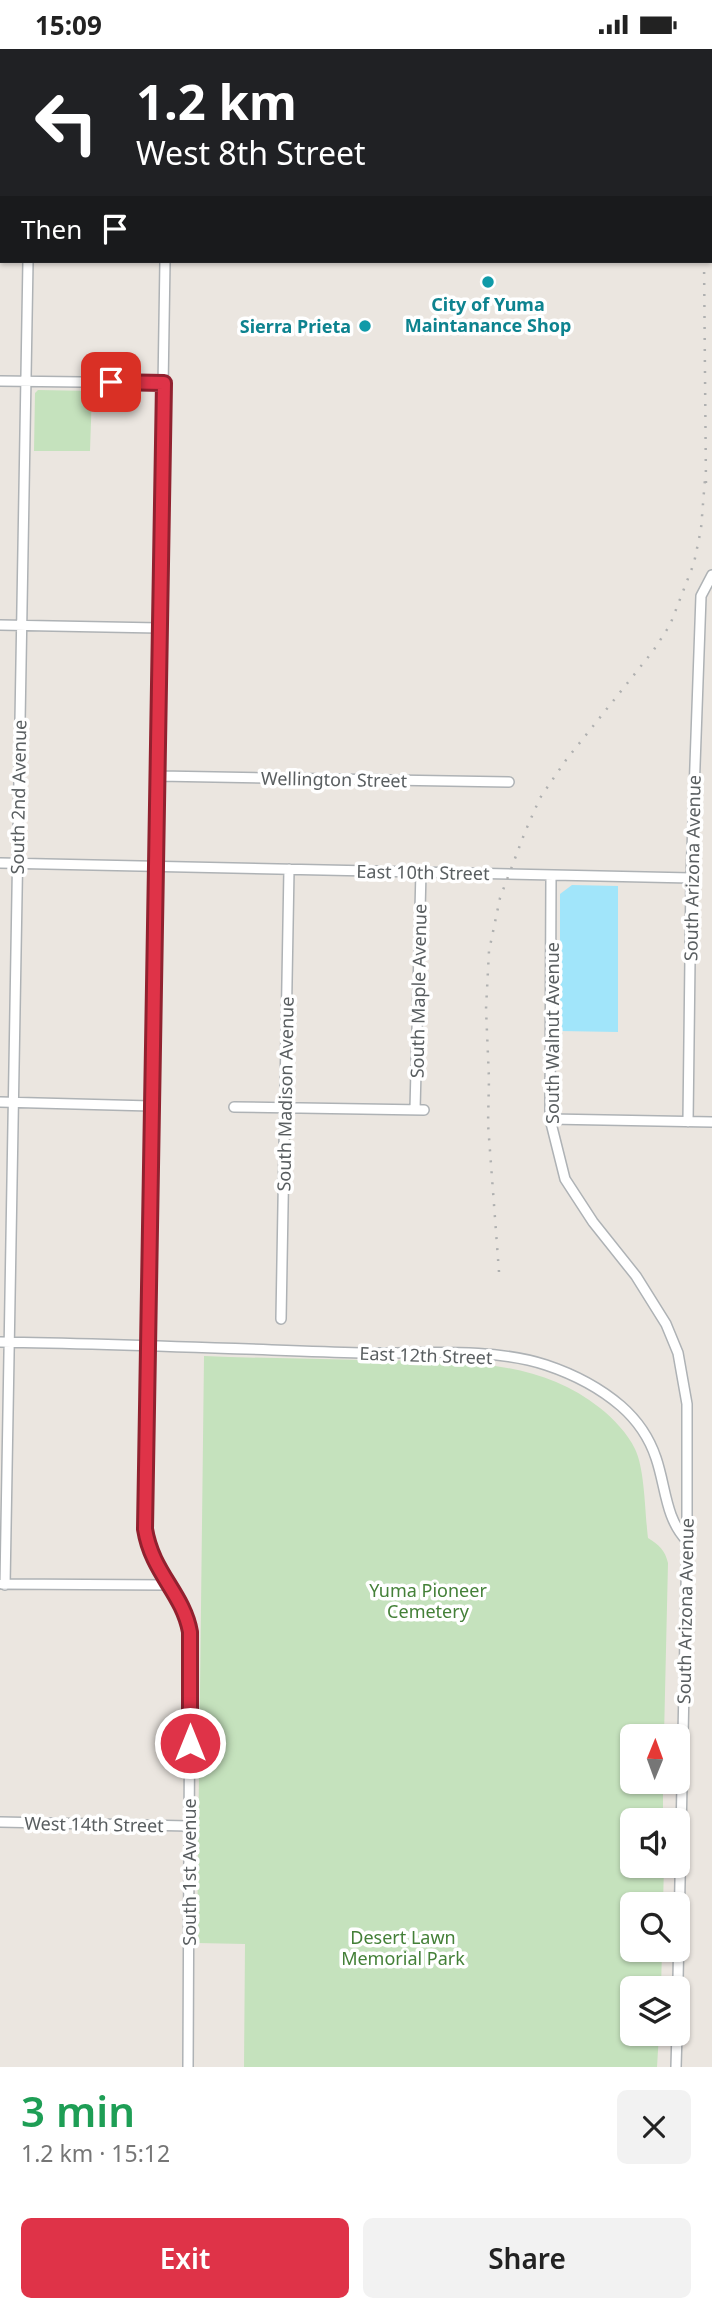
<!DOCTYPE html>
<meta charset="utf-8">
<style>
body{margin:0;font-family:"Noto Sans",sans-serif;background:#f2f2f2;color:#222;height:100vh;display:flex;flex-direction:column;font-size:26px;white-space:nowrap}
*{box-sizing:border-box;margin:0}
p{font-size:23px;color:#767676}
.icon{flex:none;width:38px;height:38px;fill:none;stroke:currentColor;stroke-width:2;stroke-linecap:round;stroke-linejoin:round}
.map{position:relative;height:2018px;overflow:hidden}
.panel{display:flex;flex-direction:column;background:#fff;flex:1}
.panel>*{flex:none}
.guide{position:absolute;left:0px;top:0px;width:712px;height:214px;box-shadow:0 2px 5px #0004;background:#202124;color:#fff;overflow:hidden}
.needle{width:46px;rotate:1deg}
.buttons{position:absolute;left:620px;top:1675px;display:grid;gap:14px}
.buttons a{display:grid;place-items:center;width:70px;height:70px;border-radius:10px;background:#fff;box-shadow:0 2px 5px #0004;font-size:35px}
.pin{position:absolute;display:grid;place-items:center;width:60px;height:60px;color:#fff;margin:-30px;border-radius:14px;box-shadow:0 4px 10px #0006}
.me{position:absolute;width:77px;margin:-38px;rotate:0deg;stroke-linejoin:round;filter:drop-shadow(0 0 5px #0008)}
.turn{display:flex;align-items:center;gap:24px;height:147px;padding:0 21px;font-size:32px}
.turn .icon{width:91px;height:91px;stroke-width:2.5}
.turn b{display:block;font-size:49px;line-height:60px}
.then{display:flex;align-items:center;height:66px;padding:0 21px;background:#0003;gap:14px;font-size:26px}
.round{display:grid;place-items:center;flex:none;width:74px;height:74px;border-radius:10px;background:#f2f2f2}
.headline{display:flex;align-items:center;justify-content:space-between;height:119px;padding:0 21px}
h1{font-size:42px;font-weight:600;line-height:52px;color:#1e9e55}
.primary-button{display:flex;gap:14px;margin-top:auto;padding:14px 21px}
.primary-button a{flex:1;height:80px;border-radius:10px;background:#df3348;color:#fff;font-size:28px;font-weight:600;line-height:80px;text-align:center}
.primary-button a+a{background:#f2f2f2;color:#222}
.status{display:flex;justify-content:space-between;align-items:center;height:49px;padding:0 35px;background:#fff;direction:ltr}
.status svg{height:19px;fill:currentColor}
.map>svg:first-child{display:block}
</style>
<div class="status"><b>15:09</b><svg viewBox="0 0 49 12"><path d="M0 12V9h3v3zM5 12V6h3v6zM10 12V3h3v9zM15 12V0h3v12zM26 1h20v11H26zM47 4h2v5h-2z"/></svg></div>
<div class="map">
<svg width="712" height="2018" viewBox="0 0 712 2018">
<rect width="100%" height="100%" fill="#ebe6e0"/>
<!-- green -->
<path fill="#c5e2bd" d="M38,341L92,342L90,402H34L35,344Z
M204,1307C258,1309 311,1310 365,1311C445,1313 534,1306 600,1359C613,1369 628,1385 635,1400C645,1420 645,1466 648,1489C659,1496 665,1501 668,1514L664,1687H632V1732L663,1733V1771H632V1816L664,1817L663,1855H632V1900L662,1901L661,1939H632V1984L659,1985L657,2018H244L245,1895L197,1894Z"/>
<!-- water -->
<path fill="#a1e5fa" d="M572,836L618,837V983L560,982V845Z"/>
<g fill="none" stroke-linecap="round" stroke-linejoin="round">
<defs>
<path id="minor" d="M583,0V2
M32,2V0
M169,2V0
M306,2V0
M452,2V0
M0,171H2
M165,212L145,1480C152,1524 184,1544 190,1583L188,2018
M0,332L164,334
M0,576L159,579
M159,727L509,733
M0,814L691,829
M551,827L550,1070L565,1130L593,1173L636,1227L666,1275L678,1304L687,1355V1492L677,1979
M0,1053L151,1057
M234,1058L424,1061
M415,1061L421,822
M550,1070L712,1073
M688,1073L691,829L701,547L712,526
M281,1270L289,820
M0,1293C121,1295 241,1300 361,1304C419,1305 492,1298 546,1316C573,1325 600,1339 621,1357C637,1371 649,1388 656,1409C666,1438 665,1469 687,1492
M2,1535L168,1536
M5,1536L28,212
M0,1773L189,1777
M676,2018L677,1984"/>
</defs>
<!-- minor casing -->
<use href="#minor" stroke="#aeb2b5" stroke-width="12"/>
<!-- minor -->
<use href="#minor" stroke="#fff" stroke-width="9"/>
<!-- rail -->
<path stroke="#afb0b0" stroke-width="2.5" stroke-dasharray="2 9" stroke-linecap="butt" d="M663,0V2
M704,212L706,437
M499,1223L488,1075L489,1030L486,960L489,902L500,849L525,783L540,749L566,711L653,602L670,576L694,514L701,480L705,430"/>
</g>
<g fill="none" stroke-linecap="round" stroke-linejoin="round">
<defs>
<path id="route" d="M111,333L164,334L145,1480C152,1524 183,1544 190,1583V1694"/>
</defs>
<!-- route casing -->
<use href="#route" stroke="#91212f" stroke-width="18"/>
<!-- route -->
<use href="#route" stroke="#df3348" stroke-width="12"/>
</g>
<!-- markers -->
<g fill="#0f9aa8" stroke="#fff" stroke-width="2.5">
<circle cx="488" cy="233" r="7"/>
<circle cx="365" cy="277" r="7"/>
</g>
<g text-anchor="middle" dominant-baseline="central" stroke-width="7" stroke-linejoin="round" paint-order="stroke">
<!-- culture labels -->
<g font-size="18" font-weight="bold" fill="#0d838f" stroke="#fff">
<text x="488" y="255">City of Yuma<tspan x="488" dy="21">Maintanance Shop</tspan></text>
<text x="351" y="277" text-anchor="end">Sierra Prieta</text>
</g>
<!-- street labels -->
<g font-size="18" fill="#595e60" stroke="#fff">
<text transform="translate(334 730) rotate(1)">Wellington Street</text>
<text transform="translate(18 748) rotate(-89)">South 2nd Avenue</text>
<text transform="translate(692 819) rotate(-89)">South Arizona Avenue</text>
<text transform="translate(423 823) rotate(1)">East 10th Street</text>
<text transform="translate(418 942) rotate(-89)">South Maple Avenue</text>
<text transform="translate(552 984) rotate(-90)">South Walnut Avenue</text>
<text transform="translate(285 1045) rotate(-89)">South Madison Avenue</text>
<text transform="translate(426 1306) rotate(2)">East 12th Street</text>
<text transform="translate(685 1562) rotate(-89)">South Arizona Avenue</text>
<text transform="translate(94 1775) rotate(1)">West 14th Street</text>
<text transform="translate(189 1823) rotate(-90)">South 1st Avenue</text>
</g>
<!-- park labels -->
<g font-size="18" fill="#448038" stroke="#fff">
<text x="428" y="1541">Yuma Pioneer<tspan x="428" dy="21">Cemetery</tspan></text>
<text x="403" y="1888">Desert Lawn<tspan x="403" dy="21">Memorial Park</tspan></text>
</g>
</g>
</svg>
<div class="buttons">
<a><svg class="needle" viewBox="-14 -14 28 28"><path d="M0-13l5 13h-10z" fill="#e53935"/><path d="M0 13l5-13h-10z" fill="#767676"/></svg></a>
<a><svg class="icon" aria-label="sound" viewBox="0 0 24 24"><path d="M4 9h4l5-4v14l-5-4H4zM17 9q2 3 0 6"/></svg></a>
<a><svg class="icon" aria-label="search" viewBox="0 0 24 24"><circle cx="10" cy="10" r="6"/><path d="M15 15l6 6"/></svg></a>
<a><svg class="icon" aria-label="layers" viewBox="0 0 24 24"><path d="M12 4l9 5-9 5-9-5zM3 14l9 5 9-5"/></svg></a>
</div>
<div class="pin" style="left:111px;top:333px;background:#d93025"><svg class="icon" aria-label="arrive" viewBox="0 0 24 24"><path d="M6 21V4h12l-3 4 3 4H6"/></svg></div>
<svg class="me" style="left:190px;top:1694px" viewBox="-20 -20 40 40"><circle r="17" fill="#df3348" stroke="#fff" stroke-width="3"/><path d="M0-11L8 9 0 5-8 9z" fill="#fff"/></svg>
<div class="guide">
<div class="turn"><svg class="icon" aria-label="left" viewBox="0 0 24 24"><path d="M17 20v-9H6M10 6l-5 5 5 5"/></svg><div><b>1.2 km</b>West 8th Street</div></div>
<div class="then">Then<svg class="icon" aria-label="arrive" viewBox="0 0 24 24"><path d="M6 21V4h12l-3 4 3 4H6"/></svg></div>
</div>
</div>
<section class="panel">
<div class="headline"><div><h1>3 min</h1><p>1.2 km · 15:12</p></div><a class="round"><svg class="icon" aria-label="close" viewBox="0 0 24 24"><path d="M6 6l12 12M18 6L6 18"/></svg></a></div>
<div class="primary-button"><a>Exit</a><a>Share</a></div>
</section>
